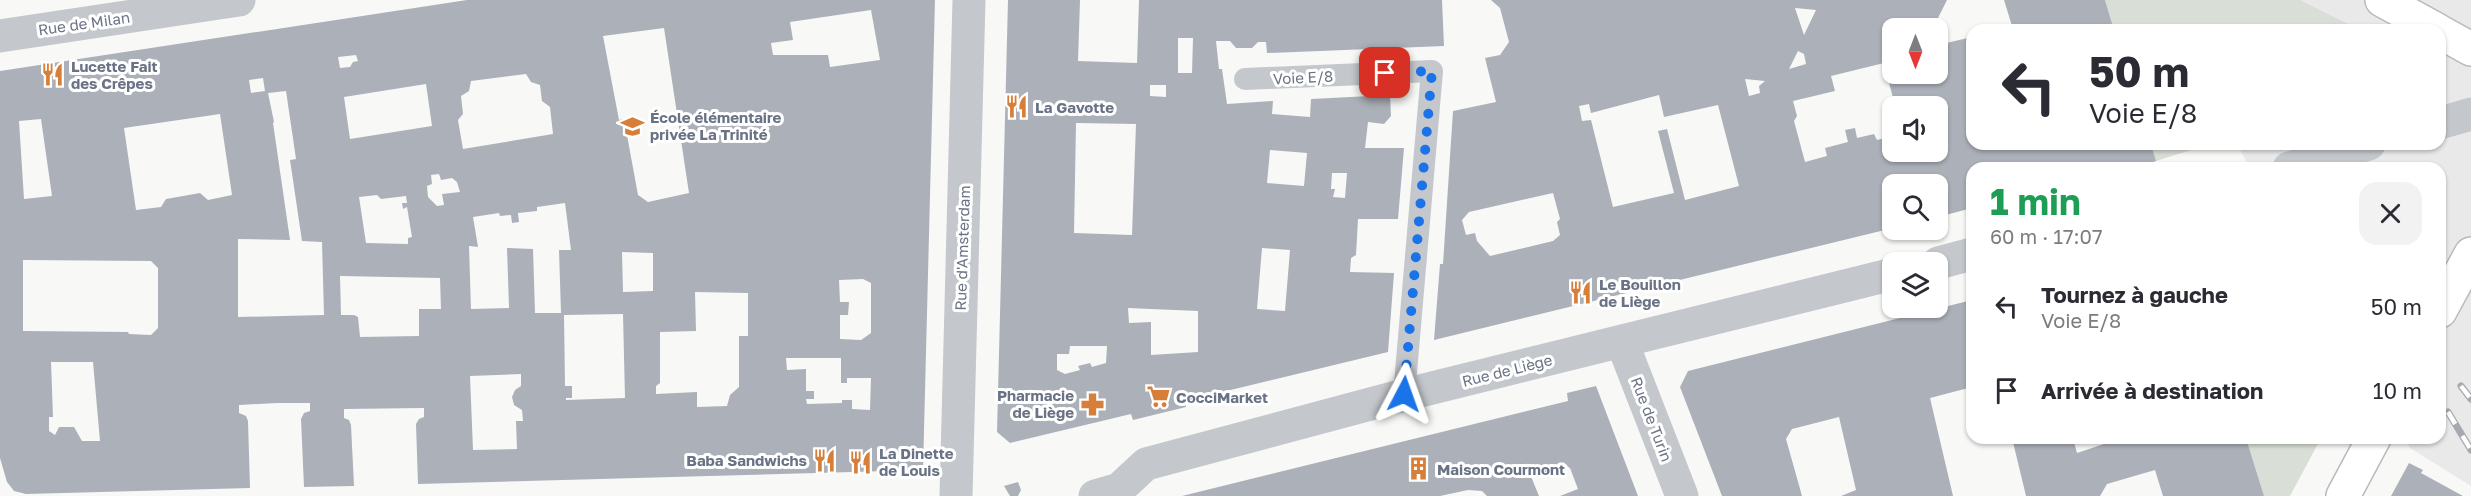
<!DOCTYPE html>
<html lang="fr">
<meta charset="utf-8">
<style>
body{margin:0;font-family:"Golos Text",sans-serif;background:#f2f2f3;color:#2b2b33;height:100vh;display:flex;flex-direction:column;font-size:22px;white-space:nowrap}
*{box-sizing:border-box;margin:0}
p{font-size:20px;color:#7c7c81}
.icon{flex:none;width:33px;height:33px;fill:none;stroke:currentColor;stroke-width:2;stroke-linecap:round;stroke-linejoin:round}
.map{position:relative;flex:1;overflow:hidden}
.side{position:absolute;left:1966px;top:162px;width:480px;height:282px;display:flex;flex-direction:column;background:#fff;border-radius:18px;box-shadow:0 2px 4px #0004}
.side>*{flex:none}
.hud{position:absolute;left:1966px;top:24px;width:480px;height:126px;border-radius:18px;box-shadow:0 2px 4px #0004;background:#fff;color:#2b2b33;overflow:hidden}
.needle{width:39px;rotate:180deg}
.buttons{position:absolute;left:1882px;top:18px;display:grid;gap:12px}
.buttons a{display:grid;place-items:center;width:66px;height:66px;border-radius:12px;background:#fff;box-shadow:0 2px 4px #0004;font-size:30px}
.pin{position:absolute;display:grid;place-items:center;width:51px;height:51px;color:#fff;margin:-26px;border-radius:12px;box-shadow:0 3px 9px #0006}
.me{position:absolute;width:66px;margin:-33px;rotate:4deg;stroke-linejoin:round;filter:drop-shadow(0 0 4px #0008)}
.turn{display:flex;align-items:center;gap:21px;height:126px;padding:0 24px;font-size:27px}
.turn .icon{width:78px;height:78px;stroke-width:2.5}
.turn b{display:block;font-size:42px;line-height:51px}
.round{display:grid;place-items:center;flex:none;width:63px;height:63px;border-radius:18px;background:#f2f2f3}
.overview{display:flex;align-items:center;justify-content:space-between;height:102px;padding:0 24px}
h1{font-size:36px;font-weight:700;line-height:45px;color:#1e9e55}
ul{padding:0;list-style:none}
li{display:flex;align-items:center;gap:18px;height:84px;padding:0 24px}
li div{flex:1}
li b{display:block;font-size:22px}
li em{font-style:normal}
.map>svg:first-child{display:block}
</style>
<div class="map">
<svg width="2471" height="496" viewBox="0 0 2471 496">
<rect width="100%" height="100%" fill="#f8f8f6"/>
<!-- built -->
<path fill="#e9e9e9" d="M2155,0H2471V486L2410,448L2404,438H2440V168H2250L2237,144H2440V30H2172Z"/>
<!-- green -->
<path fill="#d9dfd7" d="M2105,0H2300L2360,30H2114Z
M2151,144H2210L2156,161Z
M2246,438H2321L2290,496H2264Z"/>
<!-- building -->
<path fill="#acb0b8" fill-rule="evenodd" d="M467,0H935L923,470L418,484L416,424L419,419L424,417V408L344,409V418L349,420L351,425L354,486L304,487L301,419L304,413L310,411V403H277L239,405V413L246,416L248,421L250,488L26,494L14,491L7,482L0,458V71ZM871,10L880,60L830,67L828,55H773L771,43L793,40L790,22ZM664,28L689,193L648,202L638,195L624,119L619,120L603,36ZM356,55L358,61L353,62L350,67L340,68L338,57ZM526,74L531,82L540,85L542,101L550,107L553,134L463,149L458,120L463,114L461,96L469,91L471,81ZM263,78L265,91L251,93L249,80ZM426,84L432,126L350,139L344,97ZM286,91L296,159L290,160L302,241L322,242L324,315L238,317V239L290,240L273,123L274,122L268,93ZM220,114L232,195L208,200L200,193L166,199L161,207L136,210L124,128ZM41,119L52,196L24,199L19,121ZM439,174L441,180L452,178L457,182L460,192L442,194L444,205L437,206L428,197L427,186L432,184L431,175ZM377,195L381,199L406,196L407,203H402L403,209L407,207L412,237L408,238V244L366,243L359,197ZM565,203L571,250H559L561,313H535L533,249L507,248L509,308L471,309L469,246L478,247L473,217L499,213L500,216L511,215L512,223L519,222L518,213L537,211V207ZM622,252L653,253V291L623,292ZM23,260L151,261L158,268V328L151,335L129,334L128,332L23,331ZM340,276L440,278L441,309H419V336L360,337L358,317L354,315H341ZM863,279L871,283V333L861,340L840,339V315H848L849,302H840L839,280ZM695,292L748,293V336H739V387L730,395L727,406L697,407V392L656,394V386L660,383V332L696,331ZM623,314L625,398L566,400V398H572V386H565L564,315ZM786,358H841V383H847V378H871L870,410L852,409V400H842V403L807,404L806,399H814V391H806V369L787,370ZM51,362H93L100,441H82L74,427H59L55,435L49,431V417H53ZM521,374V386L515,390L512,397L514,405L522,410L523,421H516L517,449L473,450L470,376Z
M1008,0H1080L1078,61L1137,63L1139,0H1442L1444,46L1267,53L1266,42H1258L1252,48H1236L1230,41H1216L1219,69H1222L1227,104L1273,101L1272,114L1310,117L1311,99L1390,95L1391,116L1384,124L1368,122L1365,148H1404L1398,219H1358L1356,255L1351,258L1350,272L1394,273L1388,352L1185,401L1186,407L1133,420L1131,414L1010,443L997,432ZM1178,38H1193L1192,73H1178ZM1150,85H1166V97L1150,96ZM1076,123L1136,124L1132,235L1074,233ZM1270,150L1307,153L1304,186L1267,183ZM1332,173H1347L1345,198L1333,197L1335,189H1331ZM1262,248L1290,250L1285,311L1257,309ZM1128,308L1198,311V352L1151,355V322L1129,323ZM1070,346H1107L1106,363L1092,367L1090,363L1078,366L1080,370L1065,374L1057,370V354H1069Z
M1491,0H1947L1933,28H1893V74H1938V45L1972,37V61L1967,63L1972,86V144H2151L2156,161L2134,168H1972V208L1938,217V184H1893V228L1434,340L1440,264H1443L1453,111L1496,102L1485,58L1500,55L1509,42L1500,8ZM1795,8L1816,10L1804,35ZM1798,51L1804,54L1806,64L1789,69ZM1884,63L1895,106H1938V152H1893V136L1877,140L1874,134L1857,138L1855,128L1845,130L1848,142L1825,148L1827,156L1805,162L1794,121L1797,116L1793,101L1835,91L1831,76ZM1745,79L1765,81L1759,86L1760,93L1749,96ZM1659,95L1664,117L1718,105L1739,186L1685,200L1667,129L1658,131L1674,193L1613,207L1591,120L1582,121L1579,106L1589,104L1591,113ZM1553,193L1560,219L1557,222L1560,235L1553,241L1490,256L1477,241L1475,233L1466,235L1462,220L1469,212Z
M2004,0H2105L2114,30H2001L2012,26Z
M1972,300V387L1930,398L1953,496H1841L1856,490L1839,417L1792,429L1786,439L1802,496H1722L1680,387L1688,371Z
M1596,386L1638,496H1560L1578,489L1570,468L1565,465L1553,468L1554,476L1547,478L1544,470L1530,474L1539,496H1487L1482,491L1468,490L1440,496H1182L1568,401L1567,393Z
M2012,438H2073L2077,453L2122,438H2246L2264,496H2163L2155,470L2107,484L2100,496H2026Z
M2409,463L2423,470L2421,473L2463,496H2391Z
M1018,482L1021,490L1018,496H1010L1004,486Z"/>
<g fill="none" stroke-linecap="round" stroke-linejoin="round">
<defs>
<path id="secondary" d="M2382,0L2437,30
M2440,32L2471,49
M2440,311L2471,254
M2343,496L2374,438"/>
</defs>
<!-- secondary casing -->
<use href="#secondary" stroke="#b7babf" stroke-width="36"/>
<!-- lane -->
<path stroke="#c4c7cb" stroke-width="22" d="M1245,79L1432,71L1404,395"/>
<!-- street -->
<path stroke="#c4c7cb" stroke-width="33" d="M0,36L239,0
M2440,123L2471,114
M2289,168L2369,144
M1938,263L1972,254
M1622,342L1682,496
M956,496L969,0
M1095,496L1119,489L1146,464L1404,395L1893,274"/>
<!-- secondary -->
<use href="#secondary" stroke="#fff" stroke-width="33"/>
<defs>
<path id="rail" d="M2461,386L2471,399
M2448,412L2471,450"/>
</defs>
<!-- rail casing -->
<use href="#rail" stroke="#a6a9b0" stroke-width="7"/>
<!-- rail -->
<use href="#rail" stroke="#fff" stroke-width="4.5" stroke-dasharray="14" stroke-linecap="butt"/>
</g>
<g fill="none" stroke-linecap="round" stroke-linejoin="round">
<!-- route -->
<path stroke="#1a73e8" stroke-width="10" stroke-dasharray="0 18" d="M1385,73L1432,71L1404,394"/>
</g>
<!-- icons -->
<defs>
<symbol id="restaurant-bare" viewBox="-9 -9 18 18"><path d="M-5-6h1v4h1v-4h1v4h1v-4h1v5L-1.5 .5V6h-2V.5L-5-1ZM5-6V6H3V1.5H1.5Q1.5-4 5-6Z" fill="#d77e38" stroke="#fff" stroke-width="2.5" paint-order="stroke"/></symbol>
<symbol id="school-bare" viewBox="-9 -9 18 18"><path d="M0-5L7-2L0 1L-7-2ZM-4 1L0 2.5L4 1V4Q0 6-4 4Z" fill="#d77e38" stroke="#fff" stroke-width="2.5" paint-order="stroke"/></symbol>
<symbol id="supermarket-bare" viewBox="-9 -9 18 18"><path d="M-6-5.5h2.5l.6 2H6L4.5 2H-2.5L-4.4-4H-6ZM-1.5 3.2a1.3 1.3 0 1 0 .1 0ZM3 3.2a1.3 1.3 0 1 0 .1 0Z" fill="#d77e38" stroke="#fff" stroke-width="2.5" paint-order="stroke"/></symbol>
<symbol id="pharmacy-bare" viewBox="-9 -9 18 18"><path d="M-2-6h4v4h4v4h-4v4h-4v-4h-4v-4h4Z" fill="#d77e38" stroke="#fff" stroke-width="2.5" paint-order="stroke"/></symbol>
<symbol id="building-bare" viewBox="-9 -9 18 18"><path d="M-4-6H4V6H1V3H-1V6H-4ZM-2.5-4.3h1.7v1.8h-1.7ZM.8-4.3h1.7v1.8H.8ZM-2.5-1h1.7V.8h-1.7ZM.8-1h1.7V.8H.8Z" fill="#d77e38" stroke="#fff" stroke-width="2.5" paint-order="stroke"/></symbol>
</defs>
<g fill-rule="evenodd">
<use href="#restaurant-bare" x="36" y="58" width="33" height="33"/>
<use href="#restaurant-bare" x="1000" y="90" width="33" height="33"/>
<use href="#school-bare" x="616" y="110" width="33" height="33"/>
<use href="#restaurant-bare" x="1564" y="276" width="33" height="33"/>
<use href="#supermarket-bare" x="1142" y="380" width="33" height="33"/>
<use href="#pharmacy-bare" x="1076" y="388" width="33" height="33"/>
<use href="#restaurant-bare" x="808" y="444" width="33" height="33"/>
<use href="#restaurant-bare" x="844" y="446" width="33" height="33"/>
<use href="#building-bare" x="1402" y="452" width="33" height="33"/>
</g>
<g text-anchor="middle" dominant-baseline="central" stroke-width="6" stroke-linejoin="round" paint-order="stroke">
<!-- street labels -->
<g font-size="15" fill="#6a7385" stroke="#fff">
<text transform="translate(84 23) rotate(-8)">Rue de Milan</text>
<text transform="translate(1303 77) rotate(-3)">Voie E/8</text>
<text transform="translate(962 248) rotate(-88)">Rue d'Amsterdam</text>
<text transform="translate(1507 370) rotate(-14)">Rue de Liège</text>
<text transform="translate(1652 419) rotate(69)">Rue de Turin</text>
</g>
<!-- poi labels -->
<g font-size="15" font-weight="bold" fill="#6a7385" stroke="#fff" text-anchor="start">
<text x="71" y="66">Lucette Fait<tspan x="71" dy="17">des Crêpes</tspan></text>
<text x="1035" y="107">La Gavotte</text>
<text x="650" y="117">École élémentaire<tspan x="650" dy="17">privée La Trinité</tspan></text>
<text x="1599" y="284">Le Bouillon<tspan x="1599" dy="17">de Liège</tspan></text>
<text x="1074" y="395" text-anchor="end">Pharmacie<tspan x="1074" dy="17">de Liège</tspan></text>
<text x="1176" y="397">CocciMarket</text>
<text x="879" y="453">La Dinette<tspan x="879" dy="17">de Louis</tspan></text>
<text x="807" y="460" text-anchor="end">Baba Sandwichs</text>
<text x="1437" y="469">Maison Courmont</text>
</g>
</g>
</svg>
<div class="buttons">
<a><svg class="needle" viewBox="-14 -14 28 28"><path d="M0-13l5 13h-10z" fill="#e53935"/><path d="M0 13l5-13h-10z" fill="#7c7c81"/></svg></a>
<a><svg class="icon" aria-label="sound" viewBox="0 0 24 24"><path d="M4 9h4l5-4v14l-5-4H4zM17 9q2 3 0 6"/></svg></a>
<a><svg class="icon" aria-label="search" viewBox="0 0 24 24"><circle cx="10" cy="10" r="6"/><path d="M15 15l6 6"/></svg></a>
<a><svg class="icon" aria-label="layers" viewBox="0 0 24 24"><path d="M12 4l9 5-9 5-9-5zM3 14l9 5 9-5"/></svg></a>
</div>
<div class="pin" style="left:1385px;top:73px;background:#d93025"><svg class="icon" aria-label="arrive" viewBox="0 0 24 24"><path d="M6 21V4h12l-3 4 3 4H6"/></svg></div>
<svg class="me" style="left:1404px;top:394px" viewBox="-20 -20 40 40"><path d="M0-17L14 15 0 8-14 15z" fill="#1a73e8" stroke="#fff" stroke-width="4"/></svg>
<div class="hud">
<div class="turn"><svg class="icon" aria-label="left" viewBox="0 0 24 24"><path d="M17 20v-9H6M10 6l-5 5 5 5"/></svg><div><b>50 m</b>Voie E/8</div></div>
</div>
<section class="side">
<div class="overview"><div><h1>1 min</h1><p>60 m · 17:07</p></div><a class="round"><svg class="icon" aria-label="close" viewBox="0 0 24 24"><path d="M6 6l12 12M18 6L6 18"/></svg></a></div>
<ul>
<li><svg class="icon" aria-label="left" viewBox="0 0 24 24"><path d="M17 20v-9H6M10 6l-5 5 5 5"/></svg><div><b>Tournez à gauche</b><p>Voie E/8</p></div><em>50 m</em></li>
<li><svg class="icon" aria-label="arrive" viewBox="0 0 24 24"><path d="M6 21V4h12l-3 4 3 4H6"/></svg><div><b>Arrivée à destination</b></div><em>10 m</em></li>
</ul>
</section>
</div>
